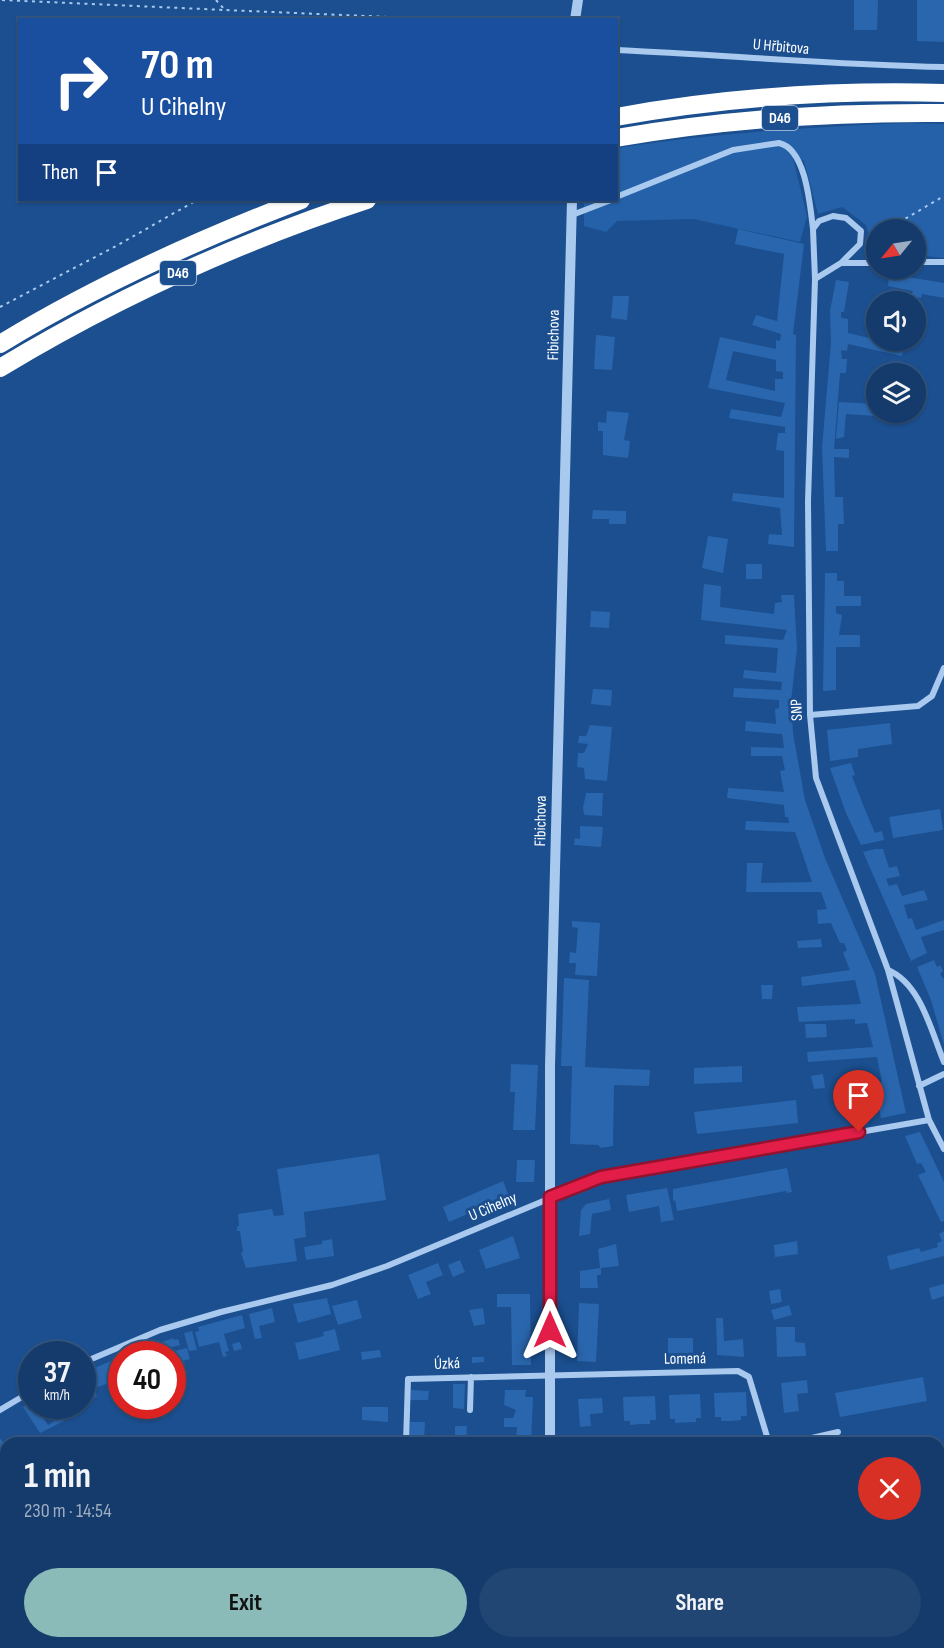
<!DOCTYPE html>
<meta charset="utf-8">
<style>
body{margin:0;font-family:"Sofia Sans Condensed",sans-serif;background:#214673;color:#f1f3f6;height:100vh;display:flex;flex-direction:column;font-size:22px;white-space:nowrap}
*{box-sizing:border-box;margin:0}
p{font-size:20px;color:#9dadc1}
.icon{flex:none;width:33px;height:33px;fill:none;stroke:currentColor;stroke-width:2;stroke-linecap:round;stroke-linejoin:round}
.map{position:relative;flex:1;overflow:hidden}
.sheet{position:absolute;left:0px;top:1437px;width:945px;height:212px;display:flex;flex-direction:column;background:#143b6b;border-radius:18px 18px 0 0;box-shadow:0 2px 4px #0004,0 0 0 2px #33557e}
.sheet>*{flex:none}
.banner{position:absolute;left:18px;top:18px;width:600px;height:183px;border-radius:0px;box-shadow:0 2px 4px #0004,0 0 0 2px #33557e;background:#1a4fa0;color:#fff;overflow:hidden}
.needle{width:39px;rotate:240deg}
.tools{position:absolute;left:866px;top:219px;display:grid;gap:12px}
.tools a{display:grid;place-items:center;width:60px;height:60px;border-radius:50%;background:#143b6b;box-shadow:0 2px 4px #0004,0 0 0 2px #33557e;font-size:30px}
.speed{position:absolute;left:18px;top:1341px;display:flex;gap:12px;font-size:30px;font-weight:700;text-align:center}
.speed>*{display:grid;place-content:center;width:78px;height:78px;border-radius:50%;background:#143b6b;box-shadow:0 2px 4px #0004,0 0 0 2px #33557e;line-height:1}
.speed small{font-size:15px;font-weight:400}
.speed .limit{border:9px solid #d22;background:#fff;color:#111}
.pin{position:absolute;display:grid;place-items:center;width:51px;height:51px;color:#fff;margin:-62px -26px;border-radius:50% 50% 50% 0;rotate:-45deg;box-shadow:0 0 6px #0007}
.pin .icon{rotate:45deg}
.me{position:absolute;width:66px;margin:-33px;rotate:0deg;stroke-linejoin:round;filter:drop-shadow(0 0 4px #0008)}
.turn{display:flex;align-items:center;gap:21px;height:126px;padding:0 24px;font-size:27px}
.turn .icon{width:78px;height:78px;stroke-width:2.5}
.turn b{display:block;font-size:42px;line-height:51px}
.then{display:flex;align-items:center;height:57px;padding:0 24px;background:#0003;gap:12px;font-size:22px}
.round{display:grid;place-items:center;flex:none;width:63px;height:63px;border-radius:32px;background:#214673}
.overview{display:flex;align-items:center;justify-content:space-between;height:102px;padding:0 24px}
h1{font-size:36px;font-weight:700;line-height:45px}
.action{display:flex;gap:12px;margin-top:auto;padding:12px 24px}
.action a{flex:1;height:69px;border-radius:36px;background:#8bbbb9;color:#111;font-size:24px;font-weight:700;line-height:69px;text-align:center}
.action a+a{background:#214673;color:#f1f3f6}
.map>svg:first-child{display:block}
</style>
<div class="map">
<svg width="944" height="1648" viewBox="0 0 944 1648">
<rect width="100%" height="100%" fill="#1b4f8f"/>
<!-- green -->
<path fill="#2461a8" d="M908,123L944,124V258L915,255V230H876L874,251L866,225L842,207L818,214L804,161L792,154L807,216L800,242L693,219L617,221L606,232L584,226V200H616L617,148C713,133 810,127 908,123Z"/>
<!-- building -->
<path fill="#2a66ad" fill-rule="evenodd" d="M854,0H878L877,30H854Z
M917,0H944V42L917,41Z
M738,229L804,244L793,334L796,335L794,547L768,544L769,534L782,535L780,508L732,501L733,493L784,498V451L776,450L778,433H785V427L729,418L731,409L781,417L785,403L708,388L720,337L776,349V340L780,341L781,334L752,325L756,315L777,321L784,254L735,244ZM733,351L776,360V371L783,372V379H775V391L726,380Z
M889,274L944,283V298L922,294L921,298L911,296L913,291L888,286Z
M836,280L849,282L844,312H841V318L848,319V333L886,342L905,340L902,356L848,344L847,351L841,350L842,359H847L846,373H840L834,449H849V458L834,457L835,497H843L844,524H838V551H826L822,448L831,342L830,311Z
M613,296H629L627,320L611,318Z
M596,335L615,337L612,370L594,369Z
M839,402L876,404V412H890V417L846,414L844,437L836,439Z
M607,411L629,413L624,440L630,441L628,458L603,455V431H598V422L606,423Z
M593,510L626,511V524H609V519H592Z
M708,536L728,539L723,573L702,568Z
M746,564H762V579H746Z
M825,573H837V581H844V596H861V606H836V613L842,615L839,635H860V647H836V690L823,691Z
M704,584L721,586L720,607L774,614L775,603L782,602L781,595H794L797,649L791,701L793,733L805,800L825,858L875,974L906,1113L881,1118L874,1083L882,1082L877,1057L808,1062L807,1052L873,1047L867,1023L855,1024V1019L799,1022L797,1007L861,1004L855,980L802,986L801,977L850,970L843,953L847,950L844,943H840L831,923L818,924L817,910L827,909L821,892H746L747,863H763L761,883L812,882L795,832L745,830L746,821L789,823L788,817H785L784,805L727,798L728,788L784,792L780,771L785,770L782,756H751V747L784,748L782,734L745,731L746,721L776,724L775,709L779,708V700L733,697L734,688L781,690L782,682L743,678L744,670L776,673L778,648L725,644V635L783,640L787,630L701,620Z
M591,611L610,612L609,628L590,627Z
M593,689L612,690L611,706L591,704Z
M890,723L892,744L858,749V757L830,761L827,730Z
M590,725L612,727L607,781L585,779L584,768L577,767L578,753H584L588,744L578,743L579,736H586Z
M851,763L855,775L852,776L864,807L875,833L882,831L884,840L861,845L846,813L830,768Z
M586,793H603L602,816L584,815L583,808Z
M940,809L943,830L893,838L889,817Z
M580,826L603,827L601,847L574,845L575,838L580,839Z
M875,849H883L889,868L897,866L900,876L886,879L889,886L897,884L902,896L924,890L928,900L904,905L908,919L912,918L916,930L944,920V930L921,937L927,953L911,961L863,852Z
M572,921L600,923L597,976L575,975L576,963H569L570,952L576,953L578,928L572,927Z
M821,939L822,947L798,948L797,941Z
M934,960L937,967L940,965L943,971L940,974L944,979V1045L931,1000L917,967Z
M564,978L589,980L585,1067L650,1070L649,1086L614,1085L613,1146L601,1148L598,1145L570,1144L572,1066H561Z
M761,985H773L772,999H762Z
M805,1024H826L827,1037L806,1038Z
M511,1064L538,1065L535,1130H513L515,1092H510Z
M742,1066V1082L694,1084V1068Z
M823,1074L825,1088L814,1089L811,1076Z
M796,1100L798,1123L697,1134L694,1112Z
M920,1132L944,1182V1221L941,1222L921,1181L918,1175L926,1172L921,1163L917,1164L905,1136Z
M379,1154L386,1200L304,1212L306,1237L294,1239L297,1261L246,1268L241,1253L243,1252L240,1231H237V1227L239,1226L238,1214L272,1209L274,1216L284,1215L277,1169Z
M517,1160H535L534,1182H516Z
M787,1168L792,1192L787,1193L786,1191L677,1211L675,1200L673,1201V1189Z
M503,1181L509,1196L449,1222L443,1207Z
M667,1188L674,1220L661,1222L659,1206L629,1212L626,1195Z
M609,1199L611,1210L592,1214L590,1234L579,1236L581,1210L586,1204Z
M944,1231V1256L890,1270L887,1256L919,1248L921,1252L938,1247L937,1243L942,1241L939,1234Z
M513,1236L520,1258L486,1269L479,1250Z
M332,1239L334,1256L306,1260L304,1247L322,1244V1241Z
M797,1241L798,1254L775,1257L774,1245Z
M616,1244L619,1266L601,1268V1275H597L598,1288H580V1271L600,1268L598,1249Z
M460,1260L465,1272L453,1277L448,1265Z
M438,1263L443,1275L426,1282L431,1294L418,1299L408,1275Z
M944,1284V1296L932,1300L929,1288Z
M780,1289L782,1302L771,1304L769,1291Z
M497,1294H530L531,1365H512L511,1307H497Z
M327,1298L331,1314L298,1323L293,1304Z
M357,1300L362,1318L338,1325L332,1306Z
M579,1303L599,1304L596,1362L577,1361Z
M789,1305L792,1315L774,1320L771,1310Z
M272,1308L275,1322L259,1326L262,1338L255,1339L249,1314Z
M483,1308L485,1324L474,1326L469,1310Z
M242,1315L245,1328L224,1334L229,1351L225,1352L227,1356L223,1357L219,1342L199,1347L195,1332L199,1331L198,1327Z
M716,1318H723L724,1341L743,1339L744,1357L717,1355Z
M776,1327H795V1342L805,1343L806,1356L777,1357Z
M335,1329L340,1350L299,1360L295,1343L324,1336L323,1332Z
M192,1331L197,1350L189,1351L184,1333Z
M173,1338L174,1340L178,1339L180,1345L166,1349L167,1353L187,1348L190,1359L174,1363L172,1354H139L138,1351Z
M668,1338H693V1357L668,1355Z
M240,1342L242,1349L234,1351L232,1344Z
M380,1350L381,1357L362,1360L361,1352Z
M472,1357H484V1362L472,1363Z
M114,1360L121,1379L89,1390L82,1373Z
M923,1377L927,1401L840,1417L835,1393Z
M807,1380L808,1393L797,1394L799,1411L784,1413L781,1383Z
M453,1384H465L464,1409L453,1408Z
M85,1389L88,1392L94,1389L97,1396L85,1403L82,1391Z
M411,1390L429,1391L428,1400H410Z
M505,1390H526L525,1397H533L531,1443H516L517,1427H504V1418H513L516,1410L504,1405Z
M746,1392L747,1416H741V1420L731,1421H721V1417H715L714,1393Z
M700,1394L701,1418H696V1422L675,1423V1419H670L669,1395Z
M655,1396L656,1420H650V1424H640L630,1425V1421H624L623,1397Z
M602,1398L603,1413L590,1414L591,1426L580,1427L578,1399Z
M32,1401V1406H35L48,1425L56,1420L50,1406H56L64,1421L40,1433L23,1407Z
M362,1407H388V1422L362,1420Z
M410,1422H425L424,1441H409Z
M455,1426H467L466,1443H455Z
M0,1438L6,1446V1464L0,1468Z
M836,1438L856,1440V1443H836Z"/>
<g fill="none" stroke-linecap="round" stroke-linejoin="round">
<!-- path -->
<path stroke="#a9c9ee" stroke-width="2" stroke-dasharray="3 4.5" stroke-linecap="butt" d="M2,0L225,10
M216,0L225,10L460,20
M886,230L944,196
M871,238L876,235
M0,307L118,245L197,200"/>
<!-- service -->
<path stroke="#a9c9ee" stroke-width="4.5" d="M939,1624L944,1620"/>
<!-- minor -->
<path stroke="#a9c9ee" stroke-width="6" d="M616,50C726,55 835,65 944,67
M616,197L733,150L779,143C806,149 810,205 813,229
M572,215L611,200
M915,262H944
M842,263H876
M815,279L841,263L860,244L861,231L846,218L833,216L819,221L813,229L815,279L808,501L810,715L816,778L888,970L929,1120L944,1149
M810,715L918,706L932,696L944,668
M888,970C921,984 931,1031 944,1062
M919,1086L944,1074
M82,1363L160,1330L221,1312L332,1285L387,1266L601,1177L929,1120
M0,1410L32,1391
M470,1410L471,1377
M406,1443L408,1379L738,1371L749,1377L769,1443
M790,1443L838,1432
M0,1623H6
M789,1648V1642"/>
<!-- tertiary -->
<path stroke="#a9c9ee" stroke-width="10" d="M575,20L578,0
M550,1443V1066L572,200
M939,1639H944
M546,1648L547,1642"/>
<!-- motorway -->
<path stroke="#fff" stroke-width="18" d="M616,117C725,97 834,90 944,93
M616,138C725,119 834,112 944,113
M0,344C95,286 197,240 301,200
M0,368C116,298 239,242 367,200"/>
</g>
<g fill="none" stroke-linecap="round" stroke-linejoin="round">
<defs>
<path id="route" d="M550,1330V1197L601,1177L859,1132"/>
</defs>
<!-- route casing -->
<use href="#route" stroke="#92132f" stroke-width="15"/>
<!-- route -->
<use href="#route" stroke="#e11d48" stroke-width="10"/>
</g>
<g text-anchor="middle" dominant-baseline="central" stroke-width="6" stroke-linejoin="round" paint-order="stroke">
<!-- shield labels -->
<g fill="#1b4f8f" stroke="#bbcadd" stroke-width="1.5">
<rect x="762" y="106" width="36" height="24" rx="4.5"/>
<rect x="160" y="261" width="36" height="24" rx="4.5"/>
</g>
<g font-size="15" font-weight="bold" fill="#fff">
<text x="780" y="118">D46</text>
<text x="178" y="273">D46</text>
</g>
<!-- street labels -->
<g font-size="16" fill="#fff" stroke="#1b4f8f">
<text transform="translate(781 47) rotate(5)">U Hřbitova</text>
<text transform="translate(554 335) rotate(-89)">Fibichova</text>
<text transform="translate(797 710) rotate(-92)">SNP</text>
<text transform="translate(541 821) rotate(-89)">Fibichova</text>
<text transform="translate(493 1207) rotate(-23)">U Cihelny</text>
<text transform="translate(685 1359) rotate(-1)">Lomená</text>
<text transform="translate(447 1364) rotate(-2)">Úzká</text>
</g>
</g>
</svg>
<div class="tools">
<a><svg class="needle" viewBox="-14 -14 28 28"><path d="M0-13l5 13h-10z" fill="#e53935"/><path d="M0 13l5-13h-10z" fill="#9dadc1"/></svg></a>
<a><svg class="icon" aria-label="sound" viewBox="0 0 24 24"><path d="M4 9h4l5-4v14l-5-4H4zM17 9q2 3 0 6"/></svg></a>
<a><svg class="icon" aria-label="layers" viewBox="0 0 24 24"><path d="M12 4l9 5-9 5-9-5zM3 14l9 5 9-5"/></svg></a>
</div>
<div class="speed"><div>37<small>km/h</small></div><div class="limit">40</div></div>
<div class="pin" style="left:859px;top:1132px;background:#d93025"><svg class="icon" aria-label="arrive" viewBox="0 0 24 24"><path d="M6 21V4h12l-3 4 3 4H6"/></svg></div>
<svg class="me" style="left:550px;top:1330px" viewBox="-20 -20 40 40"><path d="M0-17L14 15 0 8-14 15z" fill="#e11d48" stroke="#fff" stroke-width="4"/></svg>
<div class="banner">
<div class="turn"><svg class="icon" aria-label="right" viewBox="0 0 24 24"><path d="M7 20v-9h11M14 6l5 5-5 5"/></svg><div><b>70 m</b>U Cihelny</div></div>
<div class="then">Then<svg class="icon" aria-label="arrive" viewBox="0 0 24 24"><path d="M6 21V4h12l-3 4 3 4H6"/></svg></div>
</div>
<section class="sheet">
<div class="overview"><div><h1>1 min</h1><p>230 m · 14:54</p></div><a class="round" style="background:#d93025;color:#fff"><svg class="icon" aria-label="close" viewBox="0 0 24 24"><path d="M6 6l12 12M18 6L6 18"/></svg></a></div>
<div class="action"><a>Exit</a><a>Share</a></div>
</section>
</div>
